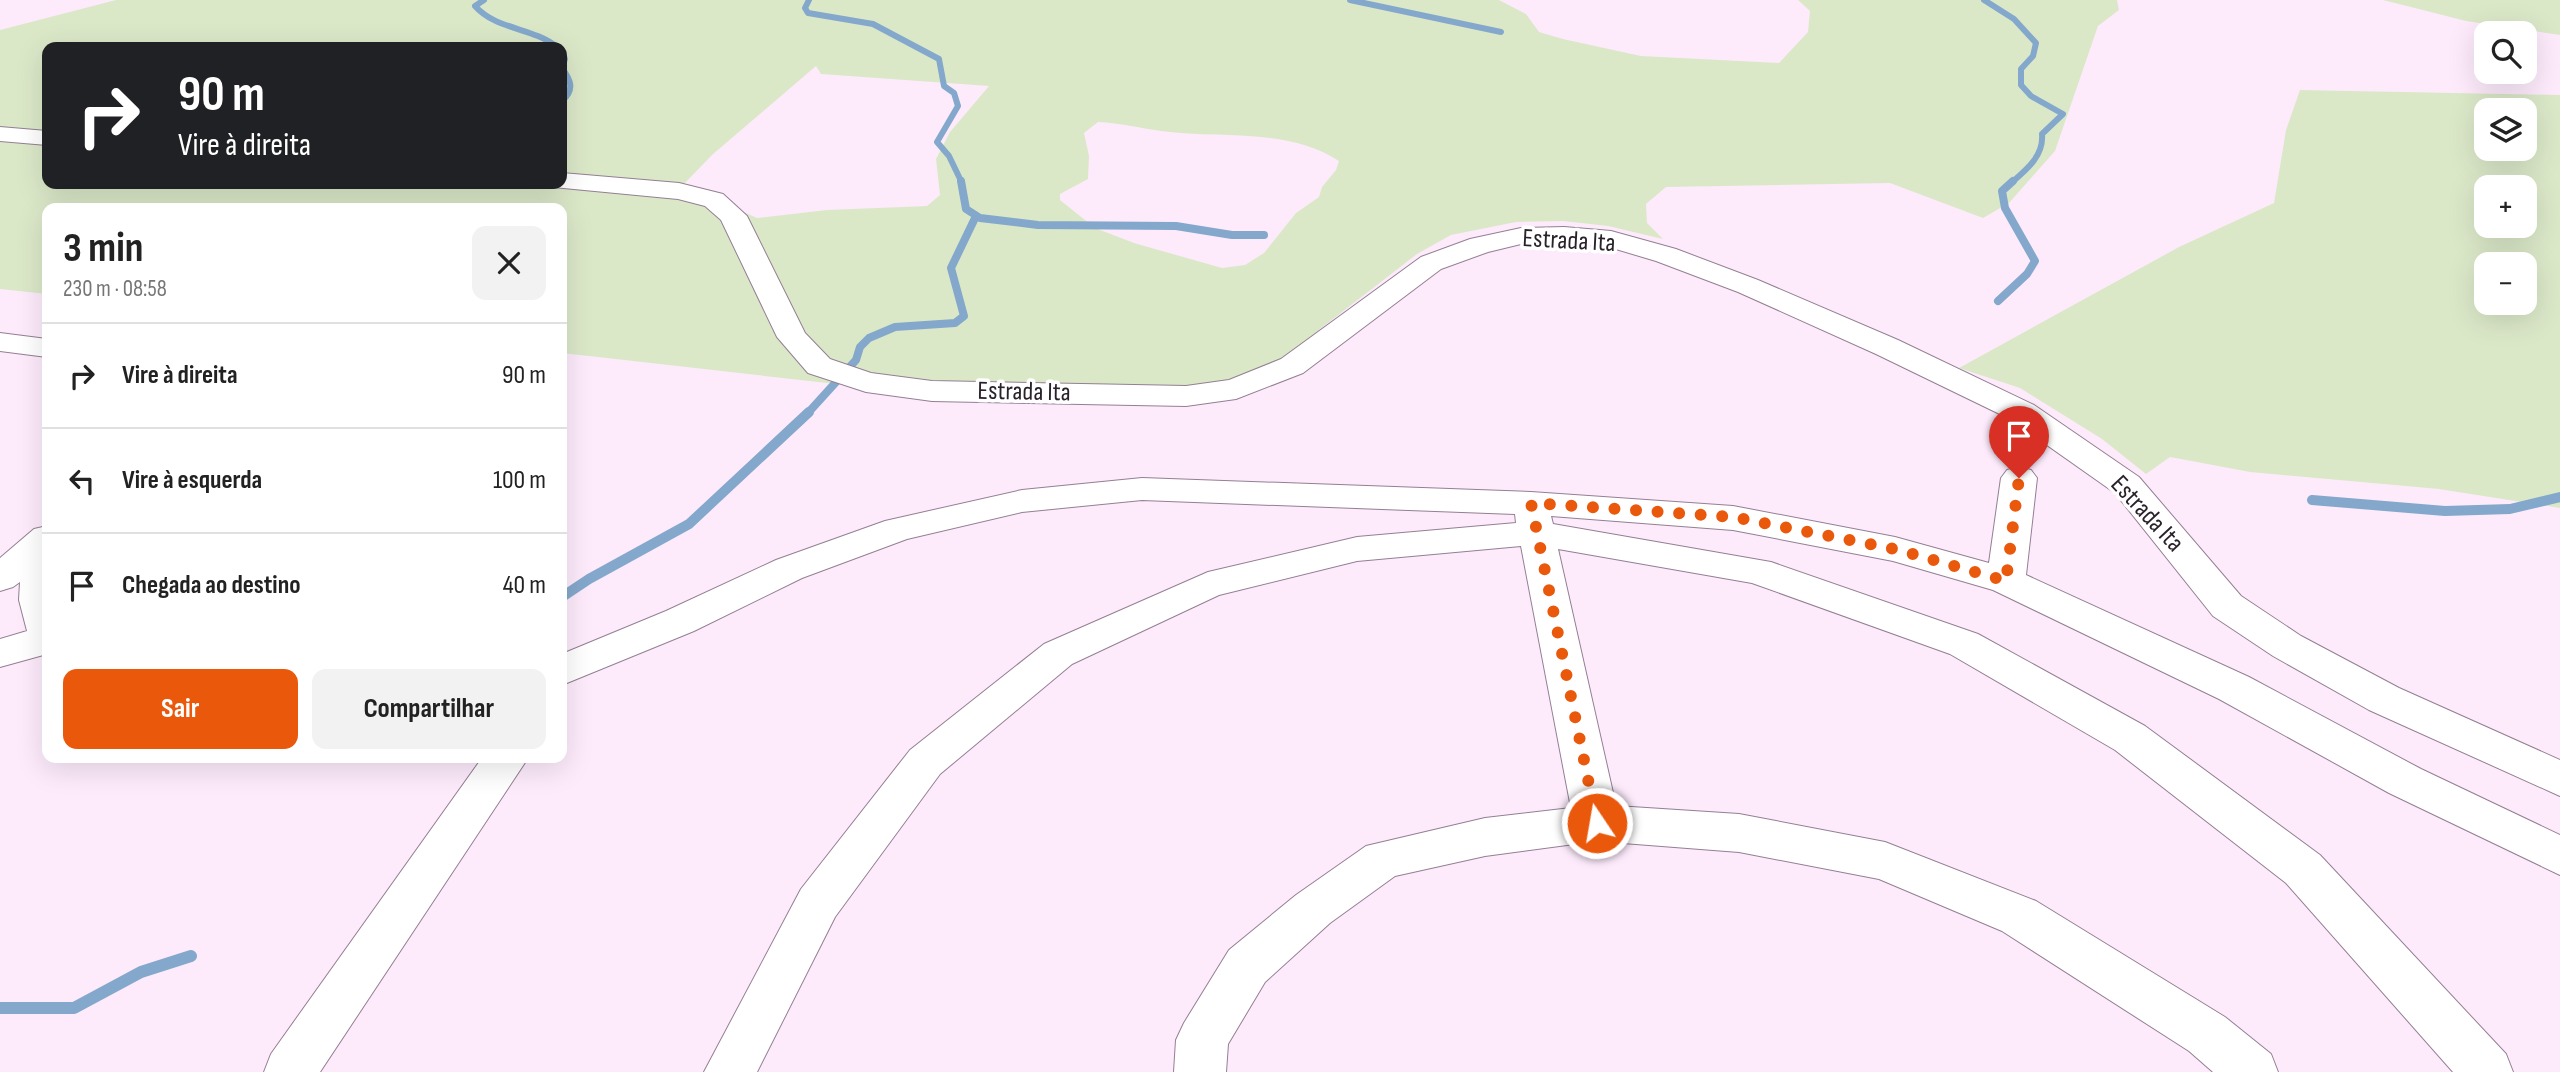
<!DOCTYPE html>
<html lang="pt">
<meta charset="utf-8">
<style>
body{margin:0;font-family:"Sofia Sans Condensed",sans-serif;background:#f2f2f2;color:#222;height:100vh;display:flex;flex-direction:column;font-size:26px;white-space:nowrap}
*{box-sizing:border-box;margin:0}
p{font-size:23px;color:#767676}
.icon{flex:none;width:38px;height:38px;fill:none;stroke:currentColor;stroke-width:2;stroke-linecap:round;stroke-linejoin:round}
.map{position:relative;flex:1;overflow:hidden}
.panel{position:absolute;left:42px;top:203px;width:525px;height:560px;display:flex;flex-direction:column;background:#fff;border-radius:14px;box-shadow:0 7px 28px #0002}
.panel>*{flex:none}
.banner{position:absolute;left:42px;top:42px;width:525px;height:147px;border-radius:14px;box-shadow:0 7px 28px #0002;background:#202124;color:#fff;overflow:hidden}
.fabs{position:absolute;left:2474px;top:21px;display:grid;gap:14px}
.fabs a{display:grid;place-items:center;width:63px;height:63px;border-radius:14px;background:#fff;box-shadow:0 7px 28px #0002;font-size:35px}
.pin{position:absolute;display:grid;place-items:center;width:60px;height:60px;color:#fff;margin:-72px -30px;border-radius:50% 50% 50% 0;rotate:-45deg;box-shadow:0 0 7px #0007}
.pin .icon{rotate:45deg}
.me{position:absolute;width:77px;margin:-38px;rotate:348deg;stroke-linejoin:round;filter:drop-shadow(0 0 5px #0008)}
.turn{display:flex;align-items:center;gap:24px;height:147px;padding:0 21px;font-size:32px}
.turn .icon{width:91px;height:91px;stroke-width:2.5}
.turn b{display:block;font-size:49px;line-height:60px}
.round{display:grid;place-items:center;flex:none;width:74px;height:74px;border-radius:14px;background:#f2f2f2}
.headline{display:flex;align-items:center;justify-content:space-between;height:119px;padding:0 21px}
h1{font-size:42px;font-weight:700;line-height:52px}
.button{display:flex;gap:14px;margin-top:auto;padding:14px 21px}
.button a{flex:1;height:80px;border-radius:14px;background:#ea580c;color:#fff;font-size:28px;font-weight:700;line-height:80px;text-align:center}
.button a+a{background:#f2f2f2;color:#222}
ul{padding:0;list-style:none}
li{display:flex;align-items:center;gap:21px;height:105px;padding:0 21px;border-top:2px solid #e0e0e0}
li div{flex:1}
li b{display:block;font-size:26px}
li em{font-style:normal}
.map>svg:first-child{display:block}
</style>
<div class="map">
<svg width="2560" height="1072" viewBox="0 0 2560 1072">
<rect width="100%" height="100%" fill="#fdebfc"/>
<!-- green -->
<path fill="#dbe8c8" fill-rule="evenodd" d="M116,0H1499L1526,14L1539,32L1563,39L1641,56L1779,63L1808,32L1810,11L1798,0H2117L2119,10L2098,26L2055,151L2009,203L1983,218L1890,183L1666,187L1646,204L1647,223L1663,239L1608,226L1563,221L1516,222L1451,235L1417,254L1320,329L1281,364L1234,385L996,392L827,383L562,353V208H47V294L0,289V30ZM47,47H562V184H47ZM816,66L821,74L989,86L950,132L936,159L940,195L927,206L827,210L757,218L683,185L712,155ZM1098,122C1120,123 1139,128 1161,131C1221,139 1287,127 1339,161L1336,170L1322,187L1319,197L1296,213L1264,253L1245,265L1222,268L1134,243L1095,228L1060,200V194L1088,179L1089,156L1084,133Z
M2383,0H2560V35L2466,21Z
M2300,90L2560,95V508L2439,489L2250,472L2170,457L2146,474L2102,439L2020,388L1959,368L2179,247L2274,203L2286,130ZM2487,110H2525V149H2487ZM2487,187H2525V226H2487ZM2487,264H2525V303H2487Z"/>
<g fill="none" stroke-linecap="round" stroke-linejoin="round">
<!-- stream-far3 -->
<path stroke="#84a8cb" stroke-width="6" d="M484,0L475,6C496,30 532,27 557,47
M809,0L805,8L808,13L873,24L939,59L944,86L954,93L958,106L937,142L949,156L962,183
M1350,0L1501,32
M1984,0L2014,19L2036,43L2033,56L2021,69V85L2031,96L2063,114L2042,134C2044,156 2026,170 2011,183
M562,52L565,59L562,68C571,80 575,90 562,101"/>
<!-- stream-far2 -->
<path stroke="#84a8cb" stroke-width="8" d="M961,181L966,209L980,218L1038,225L1176,226L1232,235H1264
M1998,301L2027,274L2035,261L2005,208L2002,191L2013,181
M807,414L856,360L860,347L869,338L895,327L955,323L964,316L951,268L976,216"/>
<!-- stream-far1 -->
<path stroke="#84a8cb" stroke-width="10" d="M2312,500L2445,511L2510,509L2560,497
M562,597L589,579L689,524L809,412"/>
<!-- stream -->
<path stroke="#84a8cb" stroke-width="12" d="M0,1008H74L141,972L191,956"/>
<defs>
<path id="minor" d="M0,127L47,131V145L0,141Z
M562,173L679,183L723,194L747,216L805,333L830,359L871,373L932,381L1186,386L1229,380L1281,359L1421,257L1470,239L1521,228L1564,227L1611,231L1676,249L1758,280L1898,340L2034,405L2139,477L2241,596L2301,636L2399,688L2560,760V796L2369,710L2273,656L2213,616L2115,493L2010,419L1876,354L1738,292L1656,261L1609,247L1564,243L1521,244L1488,252L1441,269L1303,373L1236,399L1186,406L932,401L866,392L808,373L777,337L721,220L705,206L678,199L553,187L551,184H562Z
M0,333L47,339V357L0,351Z
M2019,467L2031,470L2037,478L2026,575L2249,677L2421,769L2560,835V875L2389,793L2219,699L1993,590L1893,561L1733,530L1551,516L1553,524L1771,562L1978,634L2145,726L2320,855L2506,1054L2513,1072H2453L2286,883L2115,750L1950,654L1752,583L1558,549L1616,806L1739,814L1885,842L2036,901L2225,1017L2271,1054L2278,1072H2213L2189,1051L2002,931L1879,879L1739,852L1597,841L1485,856L1395,876L1330,923L1265,982L1228,1044L1226,1072H1174L1176,1040L1184,1023L1229,950L1296,895L1366,846L1485,818L1571,808L1521,546L1357,561L1219,595L1072,664L940,774L835,917L757,1072H704L801,889L910,750L1044,644L1208,572L1357,537L1516,523L1515,514L1142,500L1022,512L907,539L802,578L694,631L562,685V654L666,611L776,560L885,521L1022,490L1142,478L1531,492L1733,506L1895,537L1989,563L2001,478L2007,470Z
M47,526V654L0,667V639L27,631L19,600L20,582L13,587L0,591V558L34,529Z
M482,758H528L320,1072H264L271,1054Z"/>
</defs>
<!-- minor casing -->
<use href="#minor" stroke="#947f93" stroke-width="2"/>
<!-- minor -->
<use href="#minor" fill="#fff" fill-rule="evenodd"/>
</g>
<g fill="none" stroke-linecap="round" stroke-linejoin="round">
<!-- route -->
<path stroke="#ea580c" stroke-width="12" stroke-dasharray="0 21.6" d="M1597,823L1531,503L1733,517L1895,549L2006,581L2019,478"/>
</g>
<g text-anchor="middle" dominant-baseline="central" stroke-width="7" stroke-linejoin="round" paint-order="stroke">
<!-- street labels -->
<g font-size="26" fill="#2a222a" stroke="#fff">
<text transform="translate(1569 241) rotate(3)">Estrada Ita</text>
<text transform="translate(1024 392) rotate(1)">Estrada Ita</text>
<text transform="translate(2147 514) rotate(47)">Estrada Ita</text>
</g>
</g>
</svg>
<div class="fabs">
<a><svg class="icon" aria-label="search" viewBox="0 0 24 24"><circle cx="10" cy="10" r="6"/><path d="M15 15l6 6"/></svg></a>
<a><svg class="icon" aria-label="layers" viewBox="0 0 24 24"><path d="M12 4l9 5-9 5-9-5zM3 14l9 5 9-5"/></svg></a>
<a>+</a>
<a>−</a>
</div>
<div class="pin" style="left:2019px;top:478px;background:#d93025"><svg class="icon" aria-label="arrive" viewBox="0 0 24 24"><path d="M6 21V4h12l-3 4 3 4H6"/></svg></div>
<svg class="me" style="left:1597px;top:823px" viewBox="-20 -20 40 40"><circle r="17" fill="#ea580c" stroke="#fff" stroke-width="3"/><path d="M0-11L8 9 0 5-8 9z" fill="#fff"/></svg>
<div class="banner">
<div class="turn"><svg class="icon" aria-label="right" viewBox="0 0 24 24"><path d="M7 20v-9h11M14 6l5 5-5 5"/></svg><div><b>90 m</b>Vire à direita</div></div>
</div>
<section class="panel">
<div class="headline"><div><h1>3 min</h1><p>230 m · 08:58</p></div><a class="round"><svg class="icon" aria-label="close" viewBox="0 0 24 24"><path d="M6 6l12 12M18 6L6 18"/></svg></a></div>
<ul>
<li><svg class="icon" aria-label="right" viewBox="0 0 24 24"><path d="M7 20v-9h11M14 6l5 5-5 5"/></svg><div><b>Vire à direita</b></div><em>90 m</em></li>
<li><svg class="icon" aria-label="left" viewBox="0 0 24 24"><path d="M17 20v-9H6M10 6l-5 5 5 5"/></svg><div><b>Vire à esquerda</b></div><em>100 m</em></li>
<li><svg class="icon" aria-label="arrive" viewBox="0 0 24 24"><path d="M6 21V4h12l-3 4 3 4H6"/></svg><div><b>Chegada ao destino</b></div><em>40 m</em></li>
</ul>
<div class="button"><a>Sair</a><a>Compartilhar</a></div>
</section>
</div>
